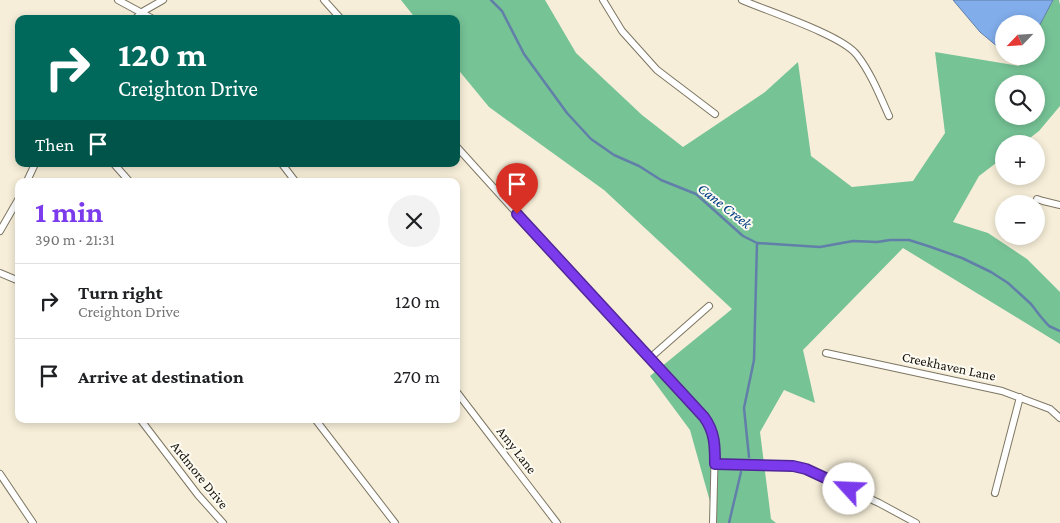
<!DOCTYPE html>
<meta charset="utf-8">
<style>
body{margin:0;font-family:"Crimson Pro",serif;background:#f2f2f2;color:#202124;height:100vh;display:flex;flex-direction:column;font-size:19px;white-space:nowrap}
*{box-sizing:border-box;margin:0}
p{font-size:16px;color:#757577}
.icon{flex:none;width:28px;height:28px;fill:none;stroke:currentColor;stroke-width:2;stroke-linecap:round;stroke-linejoin:round}
.map{position:relative;flex:1;overflow:hidden}
.panel{position:absolute;left:15px;top:178px;width:445px;height:245px;display:flex;flex-direction:column;background:#fff;border-radius:10px;box-shadow:0 2px 8px #0003}
.panel>*{flex:none}
.hud{position:absolute;left:15px;top:15px;width:445px;height:152px;border-radius:10px;box-shadow:0 2px 8px #0003;background:#00695c;color:#fff;overflow:hidden}
.needle{width:32px;rotate:245deg}
.buttons{position:absolute;left:995px;top:15px;display:grid;gap:10px}
.buttons a{display:grid;place-items:center;width:50px;height:50px;border-radius:50%;background:#fff;box-shadow:0 2px 8px #0003;font-size:25px}
.pin{position:absolute;display:grid;place-items:center;width:42px;height:42px;color:#fff;margin:-51px -21px;border-radius:50% 50% 50% 0;rotate:-45deg;box-shadow:0 0 5px #0007}
.pin .icon{rotate:45deg}
.me{position:absolute;width:55px;margin:-28px;rotate:295deg;stroke-linejoin:round;filter:drop-shadow(0 0 4px #0008)}
.turn{display:flex;align-items:center;gap:18px;height:105px;padding:0 20px;font-size:22px}
.turn .icon{width:65px;height:65px;stroke-width:2.5}
.turn b{display:block;font-size:35px;line-height:42px}
.then{display:flex;align-items:center;height:48px;padding:0 20px;background:#0003;gap:10px;font-size:19px}
.round{display:grid;place-items:center;flex:none;width:52px;height:52px;border-radius:26px;background:#f2f2f2}
.summary{display:flex;align-items:center;justify-content:space-between;height:85px;padding:0 20px}
h1{font-size:30px;font-weight:700;line-height:38px;color:#7c3aed}
ul{padding:0;list-style:none}
li{display:flex;align-items:center;gap:15px;height:75px;padding:0 20px;border-top:1px solid #e0e0e0}
li div{flex:1}
li b{display:block;font-size:19px}
li em{font-style:normal}
.map>svg:first-child{display:block}
</style>
<div class="map">
<svg width="1060" height="523" viewBox="0 0 1060 523">
<rect width="100%" height="100%" fill="#f6eed8"/>
<!-- forest -->
<path fill="#76c396" fill-rule="evenodd" d="M401,0H545L576,53L642,115L683,147L765,92L798,62L811,156L852,187L913,181L945,133L935,52L1019,66L1024,56H1036V32L1053,0H1059L1060,5V106L1039,131L1022,144H1004V157L979,176L953,222L988,233L1027,259L1060,292V344L903,248L803,350L815,403L784,390L760,432L771,519L776,523H716L690,430L650,376L732,309L604,190L489,107L456,67V19H416ZM1004,84H1036V116H1004Z"/>
<!-- water -->
<path fill="#81adea" stroke="#617fa8" d="M953,0H1053L1036,32V24H1004V52L980,32Z"/>
<g fill="none" stroke-linecap="round" stroke-linejoin="round">
<!-- stream -->
<path stroke="#617fa8" stroke-width="2.5" d="M491,0L502,11L524,54L567,113L591,139L614,155L639,166L661,180L696,194L743,236L757,243L820,247L853,241L877,242L890,240H909L928,246L962,258L991,272L1008,283L1031,304L1041,317L1049,326L1060,331
M749,457L744,408L754,360L757,243
M729,523L741,472"/>
<defs>
<path id="minor" d="M118,0L153,19
M324,0L341,19
M603,0L622,31L657,70L715,114
M742,0C767,11 842,35 857,55C871,73 880,96 889,116
M135,19L142,12L163,0
M456,146L579,282L709,423L715,443L713,523
M114,164L129,181
M282,164L295,181
M27,181L35,164
M1037,199L1043,201L1060,205
M0,231L19,198
M0,273L19,281
M826,353L1002,391L1050,409L1060,418
M650,358L709,306
M456,391L557,523
M140,419L198,495L223,523
M315,419L395,523
M715,464L793,466L806,469L879,503L916,523
M0,474L33,523
M995,493L1020,397"/>
</defs>
<!-- minor casing -->
<use href="#minor" stroke="#7d7663" stroke-width="8"/>
<!-- minor -->
<use href="#minor" stroke="#fff" stroke-width="6"/>
</g>
<g fill="none" stroke-linecap="round" stroke-linejoin="round">
<defs>
<path id="route" d="M517,214L704,417C715,432 715,446 715,464L793,466L806,469L849,489"/>
</defs>
<!-- route casing -->
<use href="#route" stroke="#51269a" stroke-width="12"/>
<!-- route -->
<use href="#route" stroke="#7c3aed" stroke-width="9"/>
</g>
<g text-anchor="middle" dominant-baseline="central" stroke-width="4" stroke-linejoin="round" paint-order="stroke">
<!-- street labels -->
<g font-size="14" fill="#17140d" stroke="#fefbf2">
<text transform="translate(949 366) rotate(12)">Creekhaven Lane</text>
<text transform="translate(517 450) rotate(52)">Amy Lane</text>
<text transform="translate(200 475) rotate(51)">Ardmore Drive</text>
</g>
<!-- water labels -->
<g font-size="15" font-style="italic" fill="#003d84" stroke="#fefbf2">
<text transform="translate(725 206) rotate(38)">Cane Creek</text>
</g>
</g>
</svg>
<div class="buttons">
<a><svg class="needle" viewBox="-14 -14 28 28"><path d="M0-13l5 13h-10z" fill="#e53935"/><path d="M0 13l5-13h-10z" fill="#757577"/></svg></a>
<a><svg class="icon" aria-label="search" viewBox="0 0 24 24"><circle cx="10" cy="10" r="6"/><path d="M15 15l6 6"/></svg></a>
<a>+</a>
<a>−</a>
</div>
<div class="pin" style="left:517px;top:214px;background:#d93025"><svg class="icon" aria-label="arrive" viewBox="0 0 24 24"><path d="M6 21V4h12l-3 4 3 4H6"/></svg></div>
<svg class="me" style="left:849px;top:489px" viewBox="-20 -20 40 40"><circle r="19" fill="#fff"/><path d="M0-13L10 11 0 6-10 11z" fill="#7c3aed"/></svg>
<div class="hud">
<div class="turn"><svg class="icon" aria-label="right" viewBox="0 0 24 24"><path d="M7 20v-9h11M14 6l5 5-5 5"/></svg><div><b>120 m</b>Creighton Drive</div></div>
<div class="then">Then<svg class="icon" aria-label="arrive" viewBox="0 0 24 24"><path d="M6 21V4h12l-3 4 3 4H6"/></svg></div>
</div>
<section class="panel">
<div class="summary"><div><h1>1 min</h1><p>390 m · 21:31</p></div><a class="round"><svg class="icon" aria-label="close" viewBox="0 0 24 24"><path d="M6 6l12 12M18 6L6 18"/></svg></a></div>
<ul>
<li><svg class="icon" aria-label="right" viewBox="0 0 24 24"><path d="M7 20v-9h11M14 6l5 5-5 5"/></svg><div><b>Turn right</b><p>Creighton Drive</p></div><em>120 m</em></li>
<li><svg class="icon" aria-label="arrive" viewBox="0 0 24 24"><path d="M6 21V4h12l-3 4 3 4H6"/></svg><div><b>Arrive at destination</b></div><em>270 m</em></li>
</ul>
</section>
</div>
